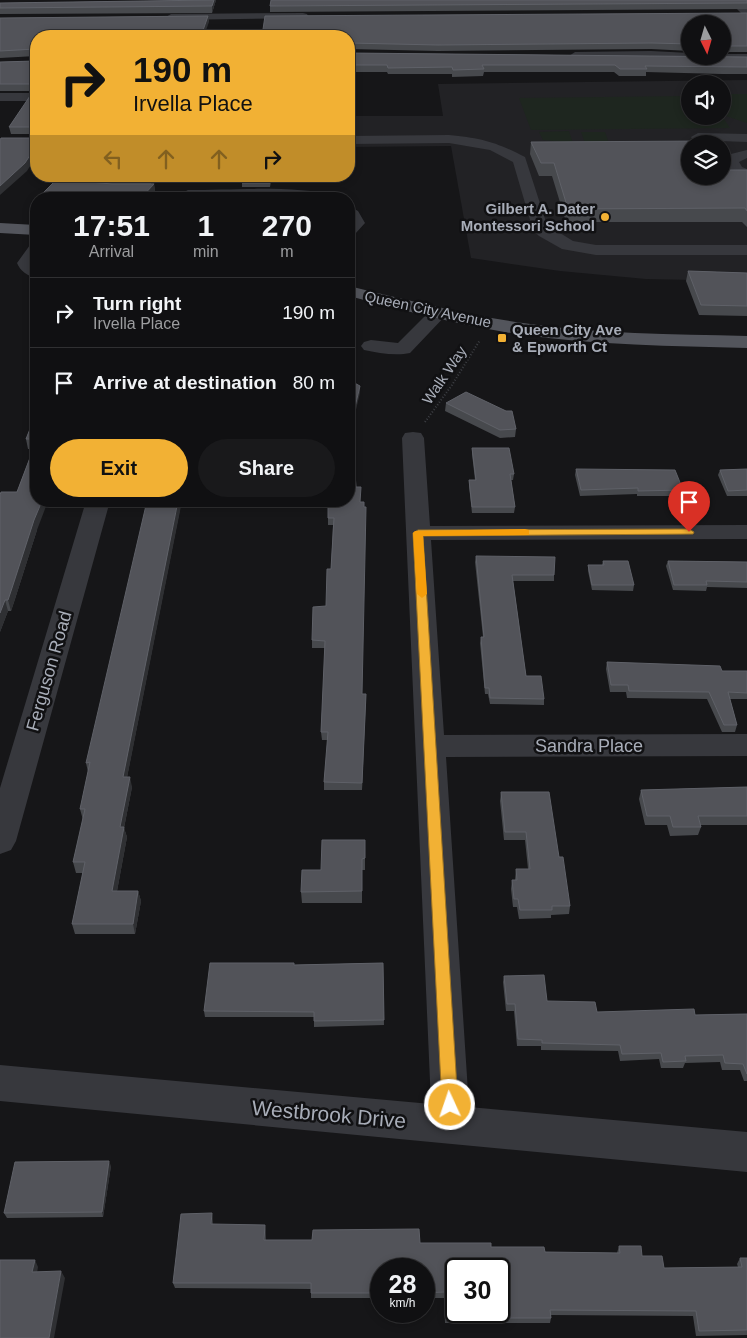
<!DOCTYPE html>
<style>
body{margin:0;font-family:Arial,sans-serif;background:#19191b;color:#f1f3f6;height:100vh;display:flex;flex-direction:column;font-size:19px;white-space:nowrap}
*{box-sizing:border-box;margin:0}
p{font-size:16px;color:#9c9d9f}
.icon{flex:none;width:28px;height:28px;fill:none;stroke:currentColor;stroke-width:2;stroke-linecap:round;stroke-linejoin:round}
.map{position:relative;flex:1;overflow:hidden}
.panel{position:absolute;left:30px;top:192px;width:325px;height:315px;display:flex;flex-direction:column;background:#101012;border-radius:20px;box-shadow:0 2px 8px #0003,0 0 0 1px #303032}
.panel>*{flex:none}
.top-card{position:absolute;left:30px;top:30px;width:325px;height:152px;border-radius:20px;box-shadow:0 2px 8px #0003,0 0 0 1px #303032;background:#f2b134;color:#111;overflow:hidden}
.needle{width:32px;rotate:175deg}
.controls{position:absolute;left:681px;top:15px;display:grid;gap:10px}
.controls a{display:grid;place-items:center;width:50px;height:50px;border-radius:50%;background:#101012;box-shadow:0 2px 8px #0003,0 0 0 1px #303032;font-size:25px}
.speed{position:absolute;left:370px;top:1258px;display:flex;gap:10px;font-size:25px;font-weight:700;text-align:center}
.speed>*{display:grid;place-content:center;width:65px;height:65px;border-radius:50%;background:#101012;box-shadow:0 2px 8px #0003,0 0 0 1px #303032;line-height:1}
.speed small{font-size:12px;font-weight:400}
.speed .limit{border:2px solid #111;border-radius:8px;background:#fff;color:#111}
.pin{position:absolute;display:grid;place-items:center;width:42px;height:42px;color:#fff;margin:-51px -21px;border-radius:50% 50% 50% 0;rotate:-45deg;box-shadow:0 0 5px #0007}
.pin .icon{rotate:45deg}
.me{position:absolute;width:55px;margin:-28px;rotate:357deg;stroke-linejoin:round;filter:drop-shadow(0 0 4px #0008)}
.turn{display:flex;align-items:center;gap:18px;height:105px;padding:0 20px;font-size:22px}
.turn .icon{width:65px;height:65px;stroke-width:2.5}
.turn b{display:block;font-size:35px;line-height:42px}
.lanes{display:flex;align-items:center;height:48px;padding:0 20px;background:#0003;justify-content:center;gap:25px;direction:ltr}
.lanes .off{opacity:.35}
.eta{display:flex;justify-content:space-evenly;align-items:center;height:85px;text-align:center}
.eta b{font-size:30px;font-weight:700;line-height:35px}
.action{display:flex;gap:10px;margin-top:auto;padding:10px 20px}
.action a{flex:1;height:58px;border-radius:30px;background:#f2b134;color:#111;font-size:20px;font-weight:700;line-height:58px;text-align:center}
.action a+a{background:#19191b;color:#f1f3f6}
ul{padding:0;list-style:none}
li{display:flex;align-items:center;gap:15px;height:70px;padding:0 20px;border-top:1px solid #303032}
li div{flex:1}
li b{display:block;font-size:19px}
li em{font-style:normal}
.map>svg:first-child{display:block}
</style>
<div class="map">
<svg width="747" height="1338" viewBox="0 0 747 1338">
<rect width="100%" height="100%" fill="#161618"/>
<!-- built -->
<path fill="#222225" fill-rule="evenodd" d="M747,80V281L646,279L560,271L471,258L451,146L349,147V116H443L438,84ZM690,84H722V116H690ZM690,144H722V176H690Z"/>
<!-- green -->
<path fill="#1e261f" d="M723,94H747V123L723,115Z
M690,96V116H722L730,128L531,130L519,98Z
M569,131L573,143L543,140L539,132Z
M581,132H605L609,143H585Z"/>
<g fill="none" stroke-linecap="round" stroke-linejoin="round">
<!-- path -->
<path stroke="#3d3f44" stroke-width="2" stroke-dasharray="1 2" stroke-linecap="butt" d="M425,422L452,385L480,340"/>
<!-- minor -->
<path fill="#37383d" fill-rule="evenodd" d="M728,0H739L747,7V16L743,15Z
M303,13L307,14L308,16L307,18L171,20L166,17L171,14Z
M651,51L690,53V56H722V54H747V62L651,59L575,60L569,56L575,52Z
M0,93H36V101H0Z
M698,133L747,134V142L693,140L691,137Z
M449,135C481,138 496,142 525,157L547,225L573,241L596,245H747V255H596L562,249L539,236L533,230L513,162L490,150L449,143L349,144V136Z
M747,150V158L739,162L742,167L747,169V178L732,173L725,162L731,154Z
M90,176H105L100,185H90L87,182Z
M119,189L182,193L188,190C234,190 295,185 338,196L341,199L114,197L111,194L114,191Z
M349,206L358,211L365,223L355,234L349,236Z
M36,244L35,263L36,265V278C28,276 20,271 17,263L30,245Z
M439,307L446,309L448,313L410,353C396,356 378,353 364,350L361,346L364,342L371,340L398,343L432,309Z
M413,432L421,433L424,438L430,526L747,525V539L431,540L444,735L747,734V756L446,757L469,1107L747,1132V1172L0,1101V1065L431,1104L402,438L405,433Z
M86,501H110L16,841L11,850L0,854V788Z"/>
<!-- major -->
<path fill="#53555c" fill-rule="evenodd" d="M0,223L36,225V235L0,233Z
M349,286C407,300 465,315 523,323C597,334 672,334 747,336V348C672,346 597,345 523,335C464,326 406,311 349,296Z"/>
</g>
<!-- wall -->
<path fill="#47494d" d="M216,0L212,13L0,14V3Z
M747,0V9L270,12V6Z
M747,13V52H722V24H690V51L651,49L438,51L349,49V36Z
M208,16L209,22L36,36V135V134H11L9,127L36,95V91H0V62L35,61L36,56L0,58V18Z
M349,53L747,57V74H722L646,72V76H619L614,72H484L483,76L452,77V74H388L387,72H349Z
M531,142L727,170H747V227L742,222H566L552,176H539L530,154Z
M100,176H157L154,184L156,199H42L41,195L67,180L100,182L99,179Z
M272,176L270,187H242V183Z
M36,221V258L32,238Z
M688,271L747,273V316L699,315L686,281Z
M446,403L516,429L515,437L500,438L445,411Z
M36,414L37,530L15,599L11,611H8L0,632V495L17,492L33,449H28L26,439Z
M472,448L514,474L513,480H511L515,507L514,513H472L469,486V480H475L472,454Z
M576,469L683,490L682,496H637V494L580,496L575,475Z
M747,469V496H727L718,475L720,470Z
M349,501L362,694H366L362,790H324V782L328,740H322L321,732L325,648H312V640L326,606L331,569L333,525H328V518Z
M180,509L127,777L132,787L124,828L127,837L117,891H138L141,901L135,934H75L72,924L83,873H76L73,862L83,820L80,809L88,772L86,763Z
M476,556L554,575V581H513L526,676L544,699V705L490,704L488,694H485L480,643L481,637H483L475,562Z
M603,561L634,585L633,591L592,590L588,571V565H602Z
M668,561L747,562V588L707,587L706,591L673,590L666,566Z
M607,662L722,671H747V699H730L737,725L735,732H722L707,699L627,698L626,692H610L606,669Z
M747,787V825H700L701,827L698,835L670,836L667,825H645L639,799L641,790Z
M501,792L559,857L570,906L569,914L551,915V918L519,919L517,907H513L511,889L512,880H515L516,869H528L525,840H504L500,801Z
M365,840V870H362V903H302L301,892Z
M383,963L384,1025L314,1027V1017H205L204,1011L294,965Z
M504,976L547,1001L597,1012L695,1015L747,1014V1081H744L740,1070H722L720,1062L685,1063L683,1068H661L659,1059L620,1061L618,1051L541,1050V1046H517L514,1011H506L503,982Z
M111,1166L103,1217L7,1218L4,1213Z
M213,1219V1224L266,1230V1240L420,1243L491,1247L545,1252L617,1253L619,1246L642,1256L664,1268L738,1267L737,1264L740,1258H747V1335L696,1336L693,1316L551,1315V1318L550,1323H445L444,1298H424V1269H381V1298H311V1289L175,1288L173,1283Z"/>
<!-- shaded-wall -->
<path fill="#2f3033" d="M214,0H216L212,13V6Z
M208,16L209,22L204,36H201Z
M36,146V156L27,171L0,195V186Z
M153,176H157L154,184L156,199H140L151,186V181Z
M360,386V393L349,439V432Z
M42,501H48L37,530L15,599L11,611L8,600L34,520Z
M178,501H182L125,788L123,777Z
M5,600L8,611L0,632V613Z
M366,694V702L362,790V783Z
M130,777L132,787L124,828L127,837L115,902L112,891L120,827Z
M138,891L141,901L135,934L133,924Z
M109,1161L111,1166L103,1217L102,1212Z
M212,1213L213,1219L212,1230L211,1224Z
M265,1225L266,1230L265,1246L264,1240Z
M35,1260L38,1267L36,1279L32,1272Z
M61,1271L65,1278L54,1338H49Z"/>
<!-- building -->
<path fill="#525359" stroke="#5f6168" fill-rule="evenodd" d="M214,0L212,6L0,8V3Z
M271,0H747V3L270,6Z
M747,13V46H722V24H690V44L652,43L438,45L349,43V36H262L265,16Z
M208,16L201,36H36V51L35,49L0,51V18Z
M36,53V86L35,84H0V62L35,61Z
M349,53L747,57V67L645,66L647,69H620L615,65H482L484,69L453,70L452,67L388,68L387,65H349Z
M36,91V135L35,127H9L30,96L36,95Z
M36,137V146L25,163L0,186V140L1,138H35Z
M708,141L710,144H690V176H722V163L727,170H747V211L745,208L568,209L554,163H541L531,142Z
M60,176L67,180L112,184H154L140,199H97L41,195Z
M100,176H153L151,181L99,179Z
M243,176H271L270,183H242Z
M238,192H288L287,199H236Z
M36,221V240L32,238L33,228Z
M688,271L747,273V306L701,305Z
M349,380L360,386L349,432Z
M466,392L506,411H512L516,429L500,430L446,403Z
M36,414V439H26Z
M36,442V501H42L34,520L12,588L8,600H5L0,613V495L1,492H17Z
M472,448H509L514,474H510L515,507H472L469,480H476Z
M349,460H354L356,487H361L360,502H364V507H366L362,694H366L362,783L324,782L328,732H321L325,641L312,640L313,607L326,606L327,569H331L334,518H328V501H349Z
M576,469L675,470L683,490L638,491V488L581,490Z
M747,469V490L728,491L720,470Z
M147,501H178L123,777H130L120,827H124L112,891H138L133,924H72L85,862H73L85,809H80L90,762L86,763Z
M476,556L555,557L554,575H512L526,676H541L544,699L490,698L489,688H485L481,637H484Z
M603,561H628L634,585H592L588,565H604Z
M668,561L747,562V582L706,581L707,585H674Z
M607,662L720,666L722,671H747V693L728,692L737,725H724L709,692L629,691L628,685H611Z
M747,787V816H698L701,827H673L670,816H647L641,790Z
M501,792H549L559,857H563L570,906H552V910H520L518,899H514L512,880H517L516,869H530L526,832H505Z
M322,840H365V858L362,859V891L301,892L302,870H321Z
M210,963H294V965L383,963L384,1020L314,1021V1012L204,1011Z
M544,975L547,1001L595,1002L597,1012L694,1009L695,1015L747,1014V1074L743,1064L725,1063L723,1055L685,1056L686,1061L663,1062L661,1053L622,1054L620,1045L542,1043V1040L518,1039L515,1004H507L504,976Z
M109,1161L102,1212L4,1213L15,1162Z
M212,1213L211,1224L265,1225L264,1240H312L313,1230L419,1229L420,1243H491V1247H544L545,1252L620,1253L619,1246H641L642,1256H662L664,1268L742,1267L740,1258H747V1330L699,1331L696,1311L550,1310L551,1318H446L445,1292L424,1293V1269H381V1293H311V1283H173L181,1214ZM456,1269H499V1311H456Z
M0,1260H35L32,1272L61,1271L49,1338H0Z"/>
<!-- route -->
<path fill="#f2b134" stroke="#9d7322" d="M689,529L694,532L693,534L423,536L458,1105L456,1111L450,1113L445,1111L442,1105L413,533L418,530Z"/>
<!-- slow -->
<path fill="#f59e0b" d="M525,529L529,530V535L423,536L427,594L422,598L417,594L413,533L415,531Z"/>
<!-- markers -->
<g fill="#f2b134" stroke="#111113" stroke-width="2">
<circle cx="605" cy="217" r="5"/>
<rect x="497" y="333" width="10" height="10" rx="2.5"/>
</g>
<g text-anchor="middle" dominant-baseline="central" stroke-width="5" stroke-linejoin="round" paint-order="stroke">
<!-- far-poi labels -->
<g font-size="15" font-weight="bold" fill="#a8adb8" stroke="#111113" text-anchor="end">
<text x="595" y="208">Gilbert A. Dater<tspan x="595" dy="17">Montessori School</tspan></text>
<text x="512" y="329" text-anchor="start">Queen City Ave<tspan x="512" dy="17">&amp; Epworth Ct</tspan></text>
</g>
<!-- far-street labels -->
<g font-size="15" fill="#a8adb8" stroke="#111113">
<text transform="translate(428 309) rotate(12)">Queen City Avenue</text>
<text transform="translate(444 375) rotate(-56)">Walk Way</text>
</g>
<!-- street labels -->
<g font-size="18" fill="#a8adb8" stroke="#111113">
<text transform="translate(49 671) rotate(-74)">Ferguson Road</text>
<text x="589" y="746">Sandra Place</text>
</g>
<!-- near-street labels -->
<g font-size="21" fill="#a8adb8" stroke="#111113">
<text transform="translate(329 1114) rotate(5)">Westbrook Drive</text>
</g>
</g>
</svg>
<div class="controls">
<a><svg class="needle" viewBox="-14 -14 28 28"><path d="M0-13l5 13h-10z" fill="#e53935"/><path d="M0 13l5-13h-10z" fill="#9c9d9f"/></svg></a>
<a><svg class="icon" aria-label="sound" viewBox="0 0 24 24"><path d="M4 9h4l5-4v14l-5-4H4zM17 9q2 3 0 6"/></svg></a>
<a><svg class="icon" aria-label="layers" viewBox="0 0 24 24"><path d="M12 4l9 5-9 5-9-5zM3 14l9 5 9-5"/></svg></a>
</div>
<div class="speed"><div>28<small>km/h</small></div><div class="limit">30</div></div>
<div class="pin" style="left:689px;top:532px;background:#d93025"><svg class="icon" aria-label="arrive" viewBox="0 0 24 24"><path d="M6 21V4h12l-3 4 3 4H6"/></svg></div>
<svg class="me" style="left:450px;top:1105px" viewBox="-20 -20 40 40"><circle r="17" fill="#f2b134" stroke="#fff" stroke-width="3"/><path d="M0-11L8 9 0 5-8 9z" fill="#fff"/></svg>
<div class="top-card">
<div class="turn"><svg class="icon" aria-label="right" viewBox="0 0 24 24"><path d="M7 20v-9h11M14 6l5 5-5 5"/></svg><div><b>190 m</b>Irvella Place</div></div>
<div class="lanes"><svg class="icon off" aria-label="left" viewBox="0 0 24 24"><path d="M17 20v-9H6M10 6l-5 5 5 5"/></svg><svg class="icon off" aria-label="ahead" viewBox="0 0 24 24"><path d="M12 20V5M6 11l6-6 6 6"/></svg><svg class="icon off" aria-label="ahead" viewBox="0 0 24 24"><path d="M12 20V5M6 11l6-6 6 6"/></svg><svg class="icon" aria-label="right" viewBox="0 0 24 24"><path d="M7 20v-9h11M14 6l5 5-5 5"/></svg></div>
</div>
<section class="panel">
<div class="eta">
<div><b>17:51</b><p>Arrival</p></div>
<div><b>1</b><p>min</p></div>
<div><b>270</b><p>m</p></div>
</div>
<ul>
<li><svg class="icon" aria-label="right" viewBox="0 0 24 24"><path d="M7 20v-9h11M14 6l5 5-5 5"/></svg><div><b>Turn right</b><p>Irvella Place</p></div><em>190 m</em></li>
<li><svg class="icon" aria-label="arrive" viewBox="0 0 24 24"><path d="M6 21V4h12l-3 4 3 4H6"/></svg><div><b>Arrive at destination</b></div><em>80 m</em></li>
</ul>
<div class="action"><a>Exit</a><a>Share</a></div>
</section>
</div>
